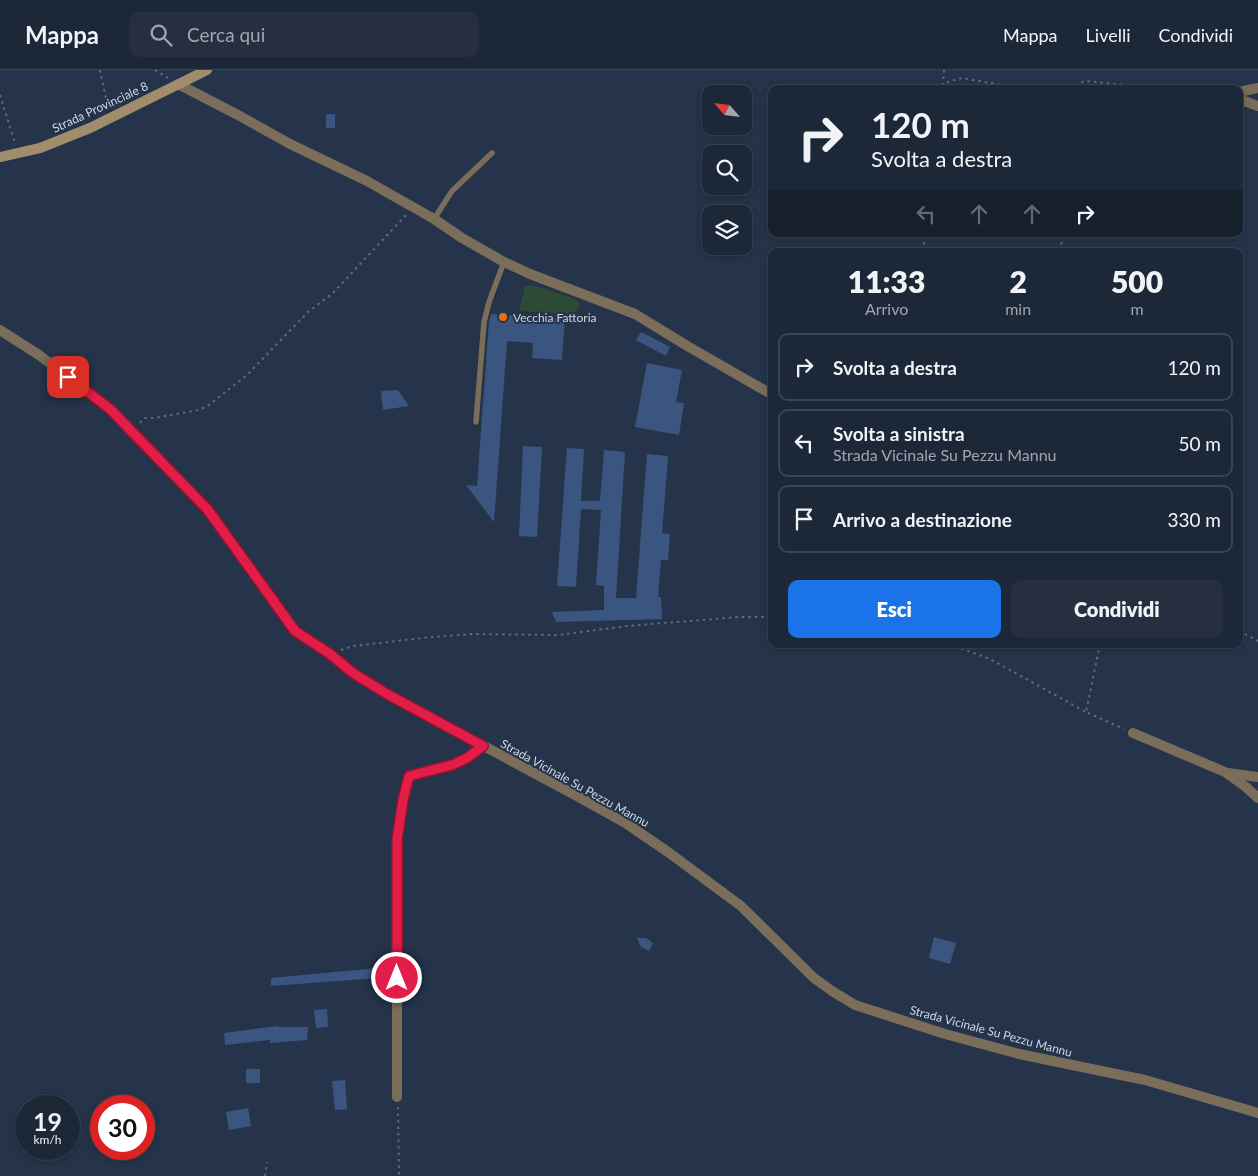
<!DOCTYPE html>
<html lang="it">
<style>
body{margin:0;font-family:Lato,sans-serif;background:#252f40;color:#f1f3f6;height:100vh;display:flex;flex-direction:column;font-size:19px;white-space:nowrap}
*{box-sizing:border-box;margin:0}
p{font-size:16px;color:#a0a5ae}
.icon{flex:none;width:28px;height:28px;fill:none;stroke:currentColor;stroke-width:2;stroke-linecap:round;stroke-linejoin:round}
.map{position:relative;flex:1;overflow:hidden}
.side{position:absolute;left:768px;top:178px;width:475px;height:400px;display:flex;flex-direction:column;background:#1c2738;border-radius:10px;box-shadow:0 2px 8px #0003,0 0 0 1px #3a4453}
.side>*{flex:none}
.hud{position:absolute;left:768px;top:15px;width:475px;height:152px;border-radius:10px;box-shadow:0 2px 8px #0003,0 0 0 1px #3a4453;background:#1c2738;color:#f1f3f6;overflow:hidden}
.needle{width:32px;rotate:298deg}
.buttons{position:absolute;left:702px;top:15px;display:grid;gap:10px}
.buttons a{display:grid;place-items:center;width:50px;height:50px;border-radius:10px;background:#1c2738;box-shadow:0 2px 8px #0003,0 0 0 1px #3a4453;font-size:25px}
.speed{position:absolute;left:15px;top:1025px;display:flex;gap:10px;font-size:25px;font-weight:700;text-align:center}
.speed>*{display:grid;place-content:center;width:65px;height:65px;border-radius:50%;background:#1c2738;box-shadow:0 2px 8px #0003,0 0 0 1px #3a4453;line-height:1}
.speed small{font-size:12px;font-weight:400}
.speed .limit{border:8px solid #d22;background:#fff;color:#111}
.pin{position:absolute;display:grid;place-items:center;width:42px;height:42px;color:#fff;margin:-21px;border-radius:10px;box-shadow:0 2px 8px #0006}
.me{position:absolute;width:55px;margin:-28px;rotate:0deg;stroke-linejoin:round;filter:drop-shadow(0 0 4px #0008)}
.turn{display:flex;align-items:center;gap:18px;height:105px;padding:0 20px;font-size:22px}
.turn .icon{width:65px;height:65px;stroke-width:2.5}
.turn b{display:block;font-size:35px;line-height:42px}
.lanes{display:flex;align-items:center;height:48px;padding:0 20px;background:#0003;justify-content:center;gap:25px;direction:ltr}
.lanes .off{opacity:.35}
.eta{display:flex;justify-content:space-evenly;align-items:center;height:85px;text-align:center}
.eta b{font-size:30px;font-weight:800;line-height:35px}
.cta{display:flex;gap:10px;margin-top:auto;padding:10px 20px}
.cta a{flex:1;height:58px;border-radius:10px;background:#1a73e8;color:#fff;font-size:20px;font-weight:800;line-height:58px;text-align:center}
.cta a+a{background:#252f40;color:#f1f3f6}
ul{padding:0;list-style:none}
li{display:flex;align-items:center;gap:15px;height:68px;margin:0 10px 8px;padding:0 10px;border:2px solid #3a4453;border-radius:10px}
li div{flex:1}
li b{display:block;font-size:19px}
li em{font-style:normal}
header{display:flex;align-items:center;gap:30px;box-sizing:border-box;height:70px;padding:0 25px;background:#1c2738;border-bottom:1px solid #3a4453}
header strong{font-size:24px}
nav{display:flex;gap:28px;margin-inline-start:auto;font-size:18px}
.search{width:350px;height:45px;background:#252f40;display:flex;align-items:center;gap:12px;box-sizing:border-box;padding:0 18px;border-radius:10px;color:#a0a5ae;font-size:19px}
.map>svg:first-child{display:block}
</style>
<header>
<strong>Mappa</strong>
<div class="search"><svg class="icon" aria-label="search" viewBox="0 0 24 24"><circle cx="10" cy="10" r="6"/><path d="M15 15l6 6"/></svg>Cerca qui</div>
<nav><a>Mappa</a><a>Livelli</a><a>Condividi</a></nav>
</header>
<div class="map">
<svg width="1258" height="1106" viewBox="0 0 1258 1106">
<rect width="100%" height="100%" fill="#25344a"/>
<!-- green -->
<path fill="#2c4a36" d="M532,215L576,229L579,233V239L573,244L519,241L525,216Z"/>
<!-- building -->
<path fill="#3a5680" d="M326,44H335V58H326Z
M491,244L565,249L562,290L532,288L533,273L507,271L494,452L466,415L477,416L489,251Z
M641,262L670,277L666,286L636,270Z
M647,293L682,300L676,332L684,333L679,365L635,357Z
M398,320L409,336L383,340L381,321Z
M523,376L542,377L537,467L519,466Z
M567,378L584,379L581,431H600L604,380L625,382L616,528H636L647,384L668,386L662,463L670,464L668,490H661L658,527H661L662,549L556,552L552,542L604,540V516L596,515L601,440L581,439L576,517L557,516Z
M934,867L956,873L950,894L929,888Z
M637,868H646L653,873L649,881L641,877Z
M378,898V908L271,916V908Z
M327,939L328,957L316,958L314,940Z
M278,956V957H308L307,970L270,973V970L225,975L224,963Z
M246,999H260V1013H246Z
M345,1010L347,1039L335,1040L332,1011Z
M248,1038L251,1056L229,1060L226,1042Z"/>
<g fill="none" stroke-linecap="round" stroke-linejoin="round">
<!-- path -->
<path stroke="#5e6b7e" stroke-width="2" stroke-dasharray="2.5 4" stroke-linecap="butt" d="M100,0L108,38
M155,0L168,8
M944,0L943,15L950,11L962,8L1002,15L1037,19
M1070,19L1079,13L1086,11L1168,19
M0,25L14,70V74
M923,181L925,164
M1061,181L1062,164
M140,353L145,348H154L199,340L209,335L247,305L308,242L333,223L406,145
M1239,561L1258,571
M949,574L990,589L1086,642
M1100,574L1086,642L1124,659
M341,580L353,576L422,568L471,564L558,565L627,556L739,547H771
M398,1037L399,1106
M265,1106L267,1092"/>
<!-- lane -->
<path stroke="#7a6d59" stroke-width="5.5" d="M434,149L452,121L492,83
M476,352L484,252L489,232L504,192"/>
<!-- street -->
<path stroke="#7a6d59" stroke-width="10" d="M178,14L238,45L290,74L367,111L434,149L462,168L504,192L530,204L635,244L689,277L771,324
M1239,22L1258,18
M1239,29L1258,36
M0,260L39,285L111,339L208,440L295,561L330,584L353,603L387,624L577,726L627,754L668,782L741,836L814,908L832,921L855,935L945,964L1019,984L1145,1010L1258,1043
M1133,663L1225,702L1246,717L1258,728
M1228,703L1258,707
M397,1027V770L403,730L409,706L452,695L467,688L483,676"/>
<!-- secondary -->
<path stroke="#a18d6c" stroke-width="10" d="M0,87L40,78L90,58L207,0"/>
</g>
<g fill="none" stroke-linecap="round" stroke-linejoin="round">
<defs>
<path id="route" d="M68,307L110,339L208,440L295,561L330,584L353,603L387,624L483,676L467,688L452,695L409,706L403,730L397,770V908"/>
</defs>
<!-- route casing -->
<use href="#route" stroke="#92132f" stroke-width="12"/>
<!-- route -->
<use href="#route" stroke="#e11d48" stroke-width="9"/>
</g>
<!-- markers -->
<circle fill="#e8710a" stroke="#25344a" stroke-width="2" cx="503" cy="247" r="5"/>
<g text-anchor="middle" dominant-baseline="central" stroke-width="4" stroke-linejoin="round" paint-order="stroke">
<!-- street labels -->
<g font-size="12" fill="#ced7e5" stroke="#25344a">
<text transform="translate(100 37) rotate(-25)">Strada Provinciale 8</text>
<text transform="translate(575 713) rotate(29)">Strada Vicinale Su Pezzu Mannu</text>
<text transform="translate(991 961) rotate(15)">Strada Vicinale Su Pezzu Mannu</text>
</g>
<!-- poi labels -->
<g font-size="12" fill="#ced7e5" stroke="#25344a" text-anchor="start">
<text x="513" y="247">Vecchia Fattoria</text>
</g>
</g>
</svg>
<div class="buttons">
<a><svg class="needle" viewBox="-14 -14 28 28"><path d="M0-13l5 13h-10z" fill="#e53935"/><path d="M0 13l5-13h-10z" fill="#a0a5ae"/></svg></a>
<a><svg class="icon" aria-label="search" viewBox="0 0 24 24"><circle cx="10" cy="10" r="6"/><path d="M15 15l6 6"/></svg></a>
<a><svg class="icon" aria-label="layers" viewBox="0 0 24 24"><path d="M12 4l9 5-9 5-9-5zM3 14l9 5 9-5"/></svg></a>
</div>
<div class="speed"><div>19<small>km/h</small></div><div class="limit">30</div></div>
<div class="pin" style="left:68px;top:307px;background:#d93025"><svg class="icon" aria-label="arrive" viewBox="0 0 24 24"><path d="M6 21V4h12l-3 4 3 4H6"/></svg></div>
<svg class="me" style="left:397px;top:908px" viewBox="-20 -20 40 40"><circle r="17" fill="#e11d48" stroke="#fff" stroke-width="3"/><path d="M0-11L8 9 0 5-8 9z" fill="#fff"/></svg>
<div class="hud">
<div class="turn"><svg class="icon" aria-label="right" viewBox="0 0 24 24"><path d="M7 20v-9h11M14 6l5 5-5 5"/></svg><div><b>120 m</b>Svolta a destra</div></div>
<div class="lanes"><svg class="icon off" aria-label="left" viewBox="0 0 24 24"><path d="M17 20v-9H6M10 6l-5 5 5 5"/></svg><svg class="icon off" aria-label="ahead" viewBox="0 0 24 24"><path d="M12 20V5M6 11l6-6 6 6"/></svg><svg class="icon off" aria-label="ahead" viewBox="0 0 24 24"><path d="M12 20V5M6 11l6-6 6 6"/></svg><svg class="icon" aria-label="right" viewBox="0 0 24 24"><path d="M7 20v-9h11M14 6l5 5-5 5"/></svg></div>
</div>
<section class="side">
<div class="eta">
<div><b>11:33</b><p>Arrivo</p></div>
<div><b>2</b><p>min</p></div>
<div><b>500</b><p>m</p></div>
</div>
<ul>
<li><svg class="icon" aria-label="right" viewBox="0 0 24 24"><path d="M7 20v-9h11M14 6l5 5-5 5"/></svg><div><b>Svolta a destra</b></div><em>120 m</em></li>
<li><svg class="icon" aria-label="left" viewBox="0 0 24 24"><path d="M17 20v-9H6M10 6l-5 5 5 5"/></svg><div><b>Svolta a sinistra</b><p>Strada Vicinale Su Pezzu Mannu</p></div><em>50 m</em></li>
<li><svg class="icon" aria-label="arrive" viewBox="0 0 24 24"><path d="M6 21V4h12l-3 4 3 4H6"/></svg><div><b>Arrivo a destinazione</b></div><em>330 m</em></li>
</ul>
<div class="cta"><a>Esci</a><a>Condividi</a></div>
</section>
</div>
